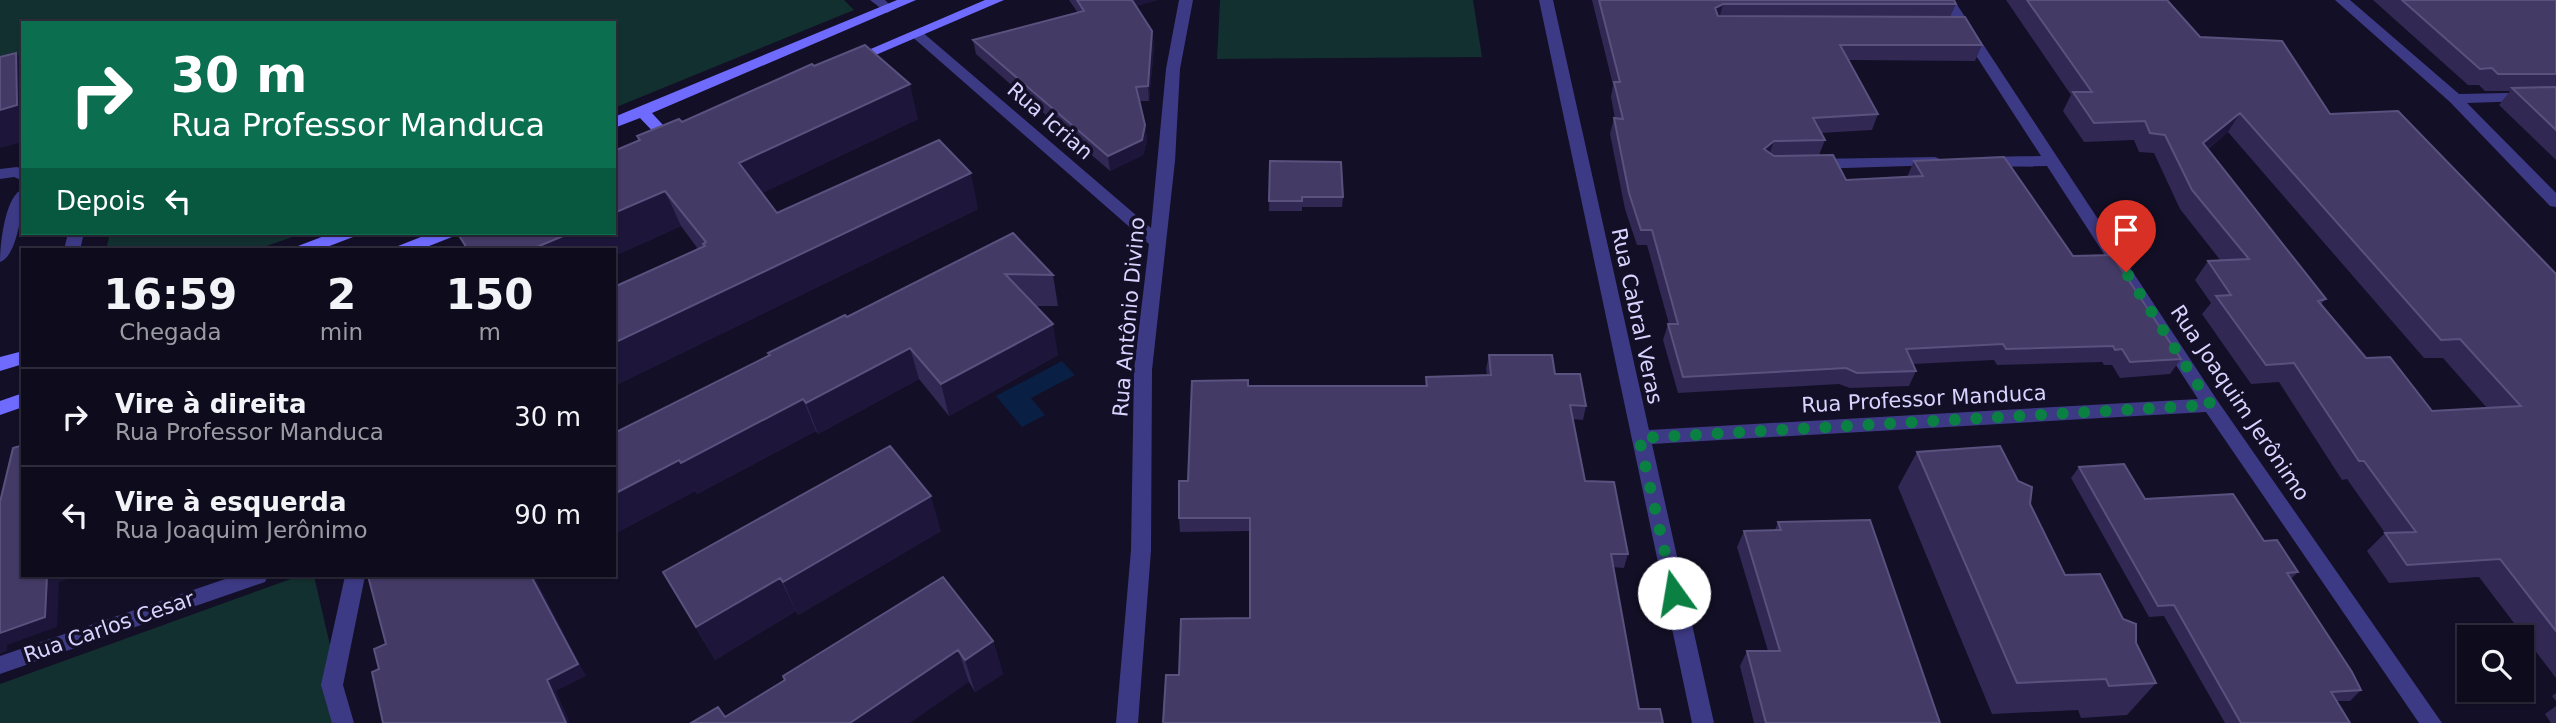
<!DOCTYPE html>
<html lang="pt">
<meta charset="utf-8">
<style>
body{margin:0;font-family:"DejaVu Sans",sans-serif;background:#171425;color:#f1f3f6;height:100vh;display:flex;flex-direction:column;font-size:26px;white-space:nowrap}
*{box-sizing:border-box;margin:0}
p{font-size:23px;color:#9b9ba3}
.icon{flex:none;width:38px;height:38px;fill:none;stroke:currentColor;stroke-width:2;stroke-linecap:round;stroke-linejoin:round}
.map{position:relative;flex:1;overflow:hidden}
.side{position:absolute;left:21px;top:248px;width:595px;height:329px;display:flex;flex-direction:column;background:#0e0b1c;border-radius:0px;box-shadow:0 2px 5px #0004,0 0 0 2px #2e2b3b}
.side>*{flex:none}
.guide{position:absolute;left:21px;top:21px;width:595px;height:214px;border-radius:0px;box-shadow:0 2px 5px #0004,0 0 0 2px #2e2b3b;background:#0b6e4f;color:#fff;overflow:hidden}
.buttons{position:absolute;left:2457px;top:625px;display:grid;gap:14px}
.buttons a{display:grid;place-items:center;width:77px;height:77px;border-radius:0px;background:#0e0b1c;box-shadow:0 2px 5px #0004,0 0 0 2px #2e2b3b;font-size:35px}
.pin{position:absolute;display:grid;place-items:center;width:60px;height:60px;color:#fff;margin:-72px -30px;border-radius:50% 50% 50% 0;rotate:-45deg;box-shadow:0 0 7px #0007}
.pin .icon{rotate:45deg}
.me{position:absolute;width:77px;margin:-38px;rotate:347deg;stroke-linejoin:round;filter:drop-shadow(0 0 5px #0008)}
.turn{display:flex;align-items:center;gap:24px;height:147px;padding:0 35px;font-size:32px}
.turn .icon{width:91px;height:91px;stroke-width:2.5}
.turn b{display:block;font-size:49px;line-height:60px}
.then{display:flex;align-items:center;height:66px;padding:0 35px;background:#0003;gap:14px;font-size:26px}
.eta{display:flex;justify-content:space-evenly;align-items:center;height:119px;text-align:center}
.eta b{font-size:42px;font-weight:700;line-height:49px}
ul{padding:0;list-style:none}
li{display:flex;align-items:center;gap:21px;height:98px;padding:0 35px;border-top:2px solid #2e2b3b}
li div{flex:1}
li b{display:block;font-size:26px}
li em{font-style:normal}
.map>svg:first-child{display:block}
</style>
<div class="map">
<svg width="2556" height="723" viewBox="0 0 2556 723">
<rect width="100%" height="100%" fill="#130f26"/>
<!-- green -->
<path fill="#12302f" d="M0,0H844L854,10L614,108V23H23V58L0,64Z
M1220,0H1473L1482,57L1217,59Z
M110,233H304L255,250H106Z
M299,576H314L348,723H0V684Z"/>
<!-- water -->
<path fill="#0a1f44" d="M1062,361L1075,375L1031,398L1045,415L1022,427L996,396Z"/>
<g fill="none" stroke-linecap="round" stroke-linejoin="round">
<!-- lane -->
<path fill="#3d3a85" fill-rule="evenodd" d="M17,167L23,169V181L14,177L0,179V169Z
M23,189C23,206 18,256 0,262C0,245 5,195 23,189Z"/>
<!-- street -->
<path fill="#3d3a85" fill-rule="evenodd" d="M870,0H885L894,9L887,13Z
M1179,0H1193L1180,69L1175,161L1152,370L1151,550L1138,723H1116L1131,550L1134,370L1149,244L909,34L916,30L921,31L1151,228L1166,69Z
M1539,0H1553L1649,430L2198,399L2047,166L1984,167L1976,162L1984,157L2041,156L1940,0H1954L2217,400L2442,723H2419L2206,412L1652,444L1714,723H1692Z
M2335,0H2350L2459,94L2556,92V100L2467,103L2556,193V207L2550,206L2450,102Z
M1935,157L1940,159L1943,162L1940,165L1813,169L1805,164L1813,159Z
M68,233H84L80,250H64Z
M234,576H268L265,582L0,674V656Z
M345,576H365L343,685L354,723H332L321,685Z"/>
<!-- secondary -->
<path fill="#6f6bff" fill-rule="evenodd" d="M897,0H916L652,113L673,136L676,139L673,142H663L640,118L614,128V117Z
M985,0H1004L857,63H847L845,60Z
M332,233H355L353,237L319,250H296L298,246Z
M431,233H454L452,237L419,250H396L398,246Z
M23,351V364L0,371V357Z
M23,393V407L0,415V401Z"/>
</g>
<!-- wall -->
<path fill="#312854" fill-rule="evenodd" d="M1069,0H1157L1136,6L1152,31L1154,46L1149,101H1139L1145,125L1147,140L1143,155L1110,171L976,54L973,40L1078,13Z
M1592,0H1954L1956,4L1950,17L1982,45L1975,61L1849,60L1878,114L1872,130L1821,133L1825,140L1819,155L1846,180L1907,177L1914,161L2073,256L2181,359L2170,374L2120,378L2112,365H2104L2102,362L1997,365L1994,360L1913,364L1916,371L1909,386L1850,388L1839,384L1678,393L1663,340L1668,324H1669L1647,245H1637L1625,209L1610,134L1614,118L1615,119L1611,97L1613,85Z
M2006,0H2167L2200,37L2330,114L2556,274V678L2479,577L2389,583L2367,551L2385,533L2347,479L2342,480L2279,382L2251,384L2202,314L2211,303L2195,280L2208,261H2221L2180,209L2154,153L2139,152L2134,140L2084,142L2063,111L2071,95ZM2228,132L2424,358H2443L2487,408L2432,411L2366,358L2321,304L2326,299L2208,149Z
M2373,0H2556V160L2499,105L2510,91H2485L2479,85H2468Z
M814,66L918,119L762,193L777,213L978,209L614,386V287L698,249L681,226L614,256V233L638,141L637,136L682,122Z
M1270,161L1343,197L1342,207H1302V211H1269Z
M1013,233L1053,275L1058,306H1036L1058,355L949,416L919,379L818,434L816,431L697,494L695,491L618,532L614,525V433L847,317Z
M1489,355L1555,374L1586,406L1583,420L1572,419L1585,481L1628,554L1624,568L1613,567L1639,709L1663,723L1179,675L1250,618V531L1180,532L1179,518L1188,481L1248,386H1425L1426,377L1487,375L1486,369Z
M1917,452L2018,481L2065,575L2136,643L2156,683L2127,715L2081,718L2078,710L1992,714L1898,487Z
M2079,467L2145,499L2264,541L2298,572L2291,579L2361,690L2350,701H2337L2350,723H2225L2164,616L2149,617L2071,478Z
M1778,522L1940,723H1754L1740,666L1747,651H1768L1737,547L1744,531L1775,530Z
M941,531L798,615L796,611L715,660L663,572Z
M993,641L1003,674L975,692L969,682L725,717Z
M2556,693V701L2552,696Z
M2556,706V723H2551L2545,714Z"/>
<!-- shaded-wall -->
<path fill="#1d163a" d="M1129,0H1157L1129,8Z
M1723,4L1719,19L1715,8Z
M1152,31L1154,46L1149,101L1148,86Z
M16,53L23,61V142L0,148V110Z
M910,84L918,119L752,198L739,163Z
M2240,113L2228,132L2191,162L2203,143Z
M1145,125L1147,140L1143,155L1110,171L1108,156Z
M1774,141L1769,156L1764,149Z
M971,173L978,209L614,386V343Z
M665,191L681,226L614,256V250H530L570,233H614V213Z
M1053,324L1058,355L949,416L941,384Z
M910,348L919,379L818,434L806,403Z
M803,399L816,431L697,494L695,491L618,532L614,525V494L679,460Z
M931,496L941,531L798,615L783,582Z
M47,576H78L59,582L57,627L7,645V651L0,654V633Z
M531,576H534L586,676L556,691L570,723H566L547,680Z
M780,578L796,611L715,660L696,627Z
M993,641L1003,674L975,692L965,660Z
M958,650L969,682L910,723H850Z"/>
<!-- building -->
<path fill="#433a66" stroke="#5a527e" stroke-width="2" fill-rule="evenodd" d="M1077,0H1132L1152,31L1148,86L1136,87L1145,125L1142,140L1108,156L973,40L1084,11Z
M1599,0H1954L1956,4H1723L1715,8L1718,16L1965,17L1982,45H1840L1878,114L1813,118L1825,140L1774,141L1764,149L1774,156L1833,155L1846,180L1923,176L1914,161L2004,157L2073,256L2112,255L2181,359L2130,362L2122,349L2115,350L2113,346L2006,349L2003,344L1906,349L1916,371L1857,373L1846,368L1683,377L1668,324H1678L1652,230H1641L1629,193L1614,118L1623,119L1614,82H1620Z
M2027,0H2167L2200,37L2282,41L2330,114L2398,111L2556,274V631L2500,559L2407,565L2385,533L2416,532L2364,461H2359L2294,363L2266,365L2216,296L2231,295L2208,261L2249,259L2192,190L2165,135L2150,133L2145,121L2094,123L2073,92H2092ZM2240,113L2441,340L2460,339L2521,406L2432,411L2390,357L2366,358L2318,301L2326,299L2203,143Z
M2402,0H2556V74H2498L2492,68L2480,69Z
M865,45L910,84L739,163L777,213L939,140L971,173L614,343V287L705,246L703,244L706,242L665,191L614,213V151L640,140L637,136L679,119L682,122L812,64L814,66Z
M16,53L17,105L0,110V57Z
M2556,87V130L2512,88Z
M1270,161L1341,162L1343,197H1302V201H1269Z
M460,233H570L530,250H468L458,234Z
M1013,233L1053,275L1005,274L1053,324L941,384L910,348L806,403L803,399L681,463L679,460L614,494V433L770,355L768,353L845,315L847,317Z
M1489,355H1552L1555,374H1580L1586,406L1570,405L1585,481L1614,482L1628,554H1611L1639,709H1660L1663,723H1163L1166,675H1179L1181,619L1250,618V518H1179V481H1188L1192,381L1248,380V386H1427L1426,377L1491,375Z
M23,445V576H47L45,617L0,633V502L13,448Z
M890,446L931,496L783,582L780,578L696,627L663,572Z
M2000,446L2018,481L2032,487L2030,504L2065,575L2100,574L2123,619L2136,624V643L2156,683L2109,686L2106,679L2017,683L1917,452Z
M2124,464L2145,499L2233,494L2264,541L2277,540L2298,572L2287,573L2352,672L2361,690L2331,692L2350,723H2241L2174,605L2158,606L2079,467Z
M1870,520L1940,723H1766L1747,651H1780L1744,531L1781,530L1778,522Z
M368,576H531L578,664L547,680L566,723H383L372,672L379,669L374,649L386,644Z
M943,577L993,641L965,660L958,650L850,723H691L718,707L725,717L785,680L783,676Z"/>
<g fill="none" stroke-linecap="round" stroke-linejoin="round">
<!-- route -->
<path stroke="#0b8043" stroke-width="12" stroke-dasharray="0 21.6" d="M1674,593L1639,438L2211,405L2126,272"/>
</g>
<g text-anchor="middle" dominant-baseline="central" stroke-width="7" stroke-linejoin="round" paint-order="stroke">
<!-- street labels -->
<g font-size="21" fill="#d9d4ff" stroke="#130f26">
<text transform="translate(1050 121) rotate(41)">Rua Icrian</text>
<text transform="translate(1637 316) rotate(78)">Rua Cabral Veras</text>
<text transform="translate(1129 317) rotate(-85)">Rua Antônio Divino</text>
<text transform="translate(1924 399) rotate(-3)">Rua Professor Manduca</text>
<text transform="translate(2240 403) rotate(56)">Rua Joaquim Jerônimo</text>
<text transform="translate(109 627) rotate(-19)">Rua Carlos Cesar</text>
</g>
</g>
</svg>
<div class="buttons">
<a><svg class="icon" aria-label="search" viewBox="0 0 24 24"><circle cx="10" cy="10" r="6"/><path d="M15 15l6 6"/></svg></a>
</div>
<div class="pin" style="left:2126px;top:272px;background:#d93025"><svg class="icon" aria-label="arrive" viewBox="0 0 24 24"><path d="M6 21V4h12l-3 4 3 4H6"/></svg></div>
<svg class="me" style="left:1674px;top:593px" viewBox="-20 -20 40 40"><circle r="19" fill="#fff"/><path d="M0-13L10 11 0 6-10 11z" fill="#0b8043"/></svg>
<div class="guide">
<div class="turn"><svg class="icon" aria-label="right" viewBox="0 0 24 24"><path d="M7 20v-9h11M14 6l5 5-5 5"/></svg><div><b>30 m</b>Rua Professor Manduca</div></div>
<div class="then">Depois<svg class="icon" aria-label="left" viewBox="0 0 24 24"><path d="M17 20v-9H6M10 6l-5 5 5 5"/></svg></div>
</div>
<section class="side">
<div class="eta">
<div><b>16:59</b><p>Chegada</p></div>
<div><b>2</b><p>min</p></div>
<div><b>150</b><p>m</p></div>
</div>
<ul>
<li><svg class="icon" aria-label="right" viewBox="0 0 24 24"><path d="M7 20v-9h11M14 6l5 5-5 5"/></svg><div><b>Vire à direita</b><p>Rua Professor Manduca</p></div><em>30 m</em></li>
<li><svg class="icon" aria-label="left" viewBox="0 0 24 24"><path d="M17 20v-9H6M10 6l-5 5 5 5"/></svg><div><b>Vire à esquerda</b><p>Rua Joaquim Jerônimo</p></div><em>90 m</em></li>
</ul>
</section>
</div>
